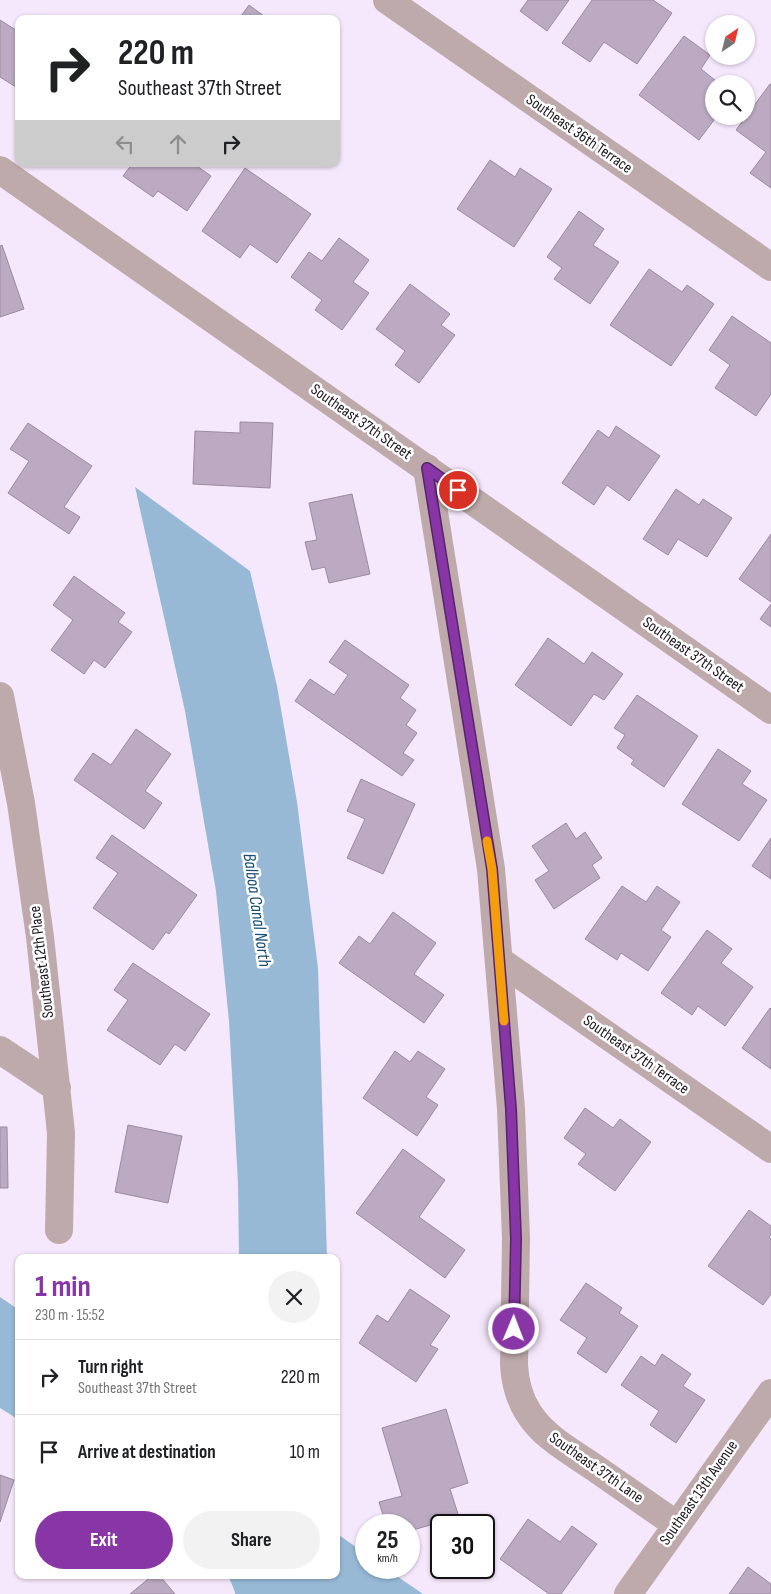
<!DOCTYPE html>
<meta charset="utf-8">
<style>
body{margin:0;font-family:"Sofia Sans Condensed",sans-serif;background:#f2f2f2;color:#202124;height:100vh;display:flex;flex-direction:column;font-size:19px;white-space:nowrap}
*{box-sizing:border-box;margin:0}
p{font-size:16px;color:#757577}
.icon{flex:none;width:28px;height:28px;fill:none;stroke:currentColor;stroke-width:2;stroke-linecap:round;stroke-linejoin:round}
.map{position:relative;flex:1;overflow:hidden}
.drawer{position:absolute;left:15px;top:1254px;width:325px;height:325px;display:flex;flex-direction:column;background:#fff;border-radius:10px;box-shadow:0 1px 4px #0004}
.drawer>*{flex:none}
.top-card{position:absolute;left:15px;top:15px;width:325px;height:152px;border-radius:10px;box-shadow:0 1px 4px #0004;background:#fff;color:#202124;overflow:hidden}
.needle{width:32px;rotate:35deg}
.controls{position:absolute;left:705px;top:15px;display:grid;gap:10px}
.controls a{display:grid;place-items:center;width:50px;height:50px;border-radius:50%;background:#fff;box-shadow:0 1px 4px #0004;font-size:25px}
.speed{position:absolute;left:355px;top:1514px;display:flex;gap:10px;font-size:25px;font-weight:700;text-align:center}
.speed>*{display:grid;place-content:center;width:65px;height:65px;border-radius:50%;background:#fff;box-shadow:0 1px 4px #0004;line-height:1}
.speed small{font-size:12px;font-weight:400}
.speed .limit{border:2px solid #111;border-radius:8px;background:#fff;color:#111}
.pin{position:absolute;display:grid;place-items:center;width:42px;height:42px;color:#fff;margin:-21px;border:2px solid #fff;border-radius:50%;box-shadow:0 1px 5px #0007}
.me{position:absolute;width:55px;margin:-28px;rotate:1deg;stroke-linejoin:round;filter:drop-shadow(0 0 4px #0008)}
.turn{display:flex;align-items:center;gap:18px;height:105px;padding:0 20px;font-size:22px}
.turn .icon{width:65px;height:65px;stroke-width:2.5}
.turn b{display:block;font-size:35px;line-height:42px}
.lanes{display:flex;align-items:center;height:48px;padding:0 20px;background:#0003;justify-content:center;gap:25px;direction:ltr}
.lanes .off{opacity:.35}
.round{display:grid;place-items:center;flex:none;width:52px;height:52px;border-radius:26px;background:#f2f2f2}
.headline{display:flex;align-items:center;justify-content:space-between;height:85px;padding:0 20px}
h1{font-size:30px;font-weight:700;line-height:38px;color:#8836a6}
.cta{display:flex;gap:10px;margin-top:auto;padding:10px 20px}
.cta a{flex:1;height:58px;border-radius:30px;background:#8836a6;color:#fff;font-size:20px;font-weight:700;line-height:58px;text-align:center}
.cta a+a{background:#f2f2f2;color:#202124}
ul{padding:0;list-style:none}
li{display:flex;align-items:center;gap:15px;height:75px;padding:0 20px;border-top:1px solid #e0e0e0}
li div{flex:1}
li b{display:block;font-size:19px}
li em{font-style:normal}
.map>svg:first-child{display:block}
</style>
<div class="map">
<svg width="771" height="1594" viewBox="0 0 771 1594">
<rect width="100%" height="100%" fill="#f6e8fc"/>
<!-- water -->
<path fill="#97b9d6" d="M135,487L250,571L277,686L297,802L318,968L327,1257H239L238,1183L229,1021L216,891L185,711Z
M0,1297L19,1310V1420L0,1408Z
M336,1533L366,1554V1568H385L423,1594H235V1592L228,1575H336Z"/>
<!-- building -->
<path fill="#bbaac2" stroke="#9b8aa1" d="M528,0H569L547,31L520,11Z
M592,0H653L672,13L637,64L604,42L590,62L562,43Z
M249,5L268,19H239Z
M0,20L19,32V89L0,77Z
M684,36L710,55L701,69L720,84H714V116H717L699,140L639,95Z
M770,84H771V188L750,173L766,152L736,130Z
M490,160L515,177L520,168L552,189L514,247L457,209Z
M132,164H194L211,176L187,211L158,191L153,197L123,176Z
M245,168L311,214L277,263L250,244L240,258L202,231Z
M579,211L604,229L593,245L619,262L590,304L554,279L562,268L547,257Z
M339,238L369,260L353,282L369,293L342,330L315,310L322,300L291,277L309,252L322,261Z
M2,245L24,309L0,317V246Z
M649,269L682,292L687,285L714,304L671,366L610,325Z
M410,284L450,314L441,325L455,335L419,383L395,365L405,351L376,329Z
M732,316L771,343V394L756,416L715,388L730,365L709,350Z
M240,422L273,423L270,488L193,484L195,431L240,433Z
M28,423L92,466L64,507L80,517L69,534L8,493L29,461L10,449Z
M616,426L660,456L629,501L607,485L594,505L562,483L598,430L609,438Z
M676,489L699,505L703,499L732,518L707,557L678,539L668,555L643,539Z
M352,494L370,574L329,583L325,567L312,570L305,542L317,540L309,503Z
M771,534V602L739,579Z
M74,576L125,613L118,622L132,632L105,668L94,660L84,674L51,650L73,620L53,605Z
M771,604V627L760,619Z
M548,638L584,664L592,652L623,674L604,700L594,694L571,726L515,685Z
M345,640L409,685L400,698L416,710L406,725L417,733L403,753L414,760L402,776L295,701L310,679L334,695L348,675L329,662Z
M637,695L698,736L664,787L631,764L634,760L617,748L625,735L614,728Z
M136,729L171,754L145,791L162,803L144,829L74,780L93,753L111,765Z
M718,749L751,771L742,784L767,800L739,841L682,804Z
M361,779L415,804L383,874L347,858L365,819L347,811Z
M566,823L576,839L585,832L602,858L592,865L600,878L554,909L535,880L549,871L532,846Z
M112,835L197,895L169,934L166,932L153,950L93,908L118,873L96,858Z
M771,838V879L752,866Z
M622,886L646,902L657,886L680,902L661,930L671,937L648,971L621,953L617,960L585,939Z
M393,912L436,943L414,974L444,995L424,1023L339,963L359,936L370,944Z
M707,930L732,949L721,963L753,987L725,1026L698,1006L692,1015L661,993Z
M133,963L210,1014L185,1051L175,1044L160,1065L107,1030L128,1000L114,990Z
M770,1008L771,1009V1069L742,1048Z
M395,1051L410,1062L418,1051L445,1069L426,1097L438,1105L417,1136L363,1098Z
M585,1108L613,1128L620,1119L651,1142L615,1191L578,1164L586,1154L564,1138Z
M128,1125L182,1136L168,1203L115,1192Z
M0,1127H7L8,1188H0Z
M403,1149L445,1180L419,1217L465,1250L445,1278L356,1213Z
M749,1210L771,1226V1234L769,1237L771,1239V1294L763,1305L708,1266Z
M586,1283L622,1308L619,1313L638,1326L606,1373L577,1353L587,1338L560,1320Z
M410,1289L450,1316L430,1345L438,1349L416,1382L359,1343L377,1315L388,1322Z
M662,1354L691,1374L683,1386L705,1400L676,1443L650,1425L659,1411L621,1385L641,1356L655,1366Z
M446,1409L468,1483L450,1489L459,1517L409,1531V1525H386L379,1502L402,1496L382,1428Z
M0,1475L14,1480L0,1522Z
M528,1519L560,1542L572,1526L597,1544L561,1594H549L500,1559Z
M748,1567L771,1584V1594H729Z
M153,1575H159L175,1594H130Z"/>
<g fill="none" stroke-linecap="round" stroke-linejoin="round">
<!-- minor -->
<path stroke="#bfaaab" stroke-width="28" d="M387,0L771,267
M0,170L771,710
M427,468L491,869L511,1109L516,1239L514,1365C515,1382 519,1398 528,1412C543,1437 572,1452 595,1468C622,1487 650,1506 677,1525
M0,696L21,803L40,937L61,1133L59,1230
M500,961L771,1149
M0,1050L57,1088
M628,1594L771,1393"/>
</g>
<g fill="none" stroke-linecap="round" stroke-linejoin="round">
<defs>
<path id="route" d="M458,490L427,468L492,869L511,1109L516,1239L514,1329"/>
</defs>
<!-- route casing -->
<use href="#route" stroke="#58236c" stroke-width="12"/>
<!-- route -->
<use href="#route" stroke="#8836a6" stroke-width="9"/>
<!-- slow -->
<path stroke="#f59e0b" stroke-width="9" d="M487,841L492,869L504,1021"/>
</g>
<g text-anchor="middle" dominant-baseline="central" stroke-width="5" stroke-linejoin="round" paint-order="stroke">
<!-- street labels -->
<g font-size="16" fill="#1c161e" stroke="#fff">
<text transform="translate(579 134) rotate(35)">Southeast 36th Terrace</text>
<text transform="translate(361 422) rotate(35)">Southeast 37th Street</text>
<text transform="translate(693 655) rotate(35)">Southeast 37th Street</text>
<text transform="translate(42 962) rotate(-97)">Southeast 12th Place</text>
<text transform="translate(636 1055) rotate(35)">Southeast 37th Terrace</text>
<text transform="translate(596 1468) rotate(35)">Southeast 37th Lane</text>
<text transform="translate(699 1493) rotate(-55)">Southeast 13th Avenue</text>
</g>
<!-- water labels -->
<g font-size="18" font-style="italic" fill="#164d74" stroke="#fff">
<text transform="translate(257 910) rotate(82)">Balboa Canal North</text>
</g>
</g>
</svg>
<div class="controls">
<a><svg class="needle" viewBox="-14 -14 28 28"><path d="M0-13l5 13h-10z" fill="#e53935"/><path d="M0 13l5-13h-10z" fill="#757577"/></svg></a>
<a><svg class="icon" aria-label="search" viewBox="0 0 24 24"><circle cx="10" cy="10" r="6"/><path d="M15 15l6 6"/></svg></a>
</div>
<div class="speed"><div>25<small>km/h</small></div><div class="limit">30</div></div>
<div class="pin" style="left:458px;top:490px;background:#d93025"><svg class="icon" aria-label="arrive" viewBox="0 0 24 24"><path d="M6 21V4h12l-3 4 3 4H6"/></svg></div>
<svg class="me" style="left:514px;top:1329px" viewBox="-20 -20 40 40"><circle r="17" fill="#8836a6" stroke="#fff" stroke-width="3"/><path d="M0-11L8 9 0 5-8 9z" fill="#fff"/></svg>
<div class="top-card">
<div class="turn"><svg class="icon" aria-label="right" viewBox="0 0 24 24"><path d="M7 20v-9h11M14 6l5 5-5 5"/></svg><div><b>220 m</b>Southeast 37th Street</div></div>
<div class="lanes"><svg class="icon off" aria-label="left" viewBox="0 0 24 24"><path d="M17 20v-9H6M10 6l-5 5 5 5"/></svg><svg class="icon off" aria-label="ahead" viewBox="0 0 24 24"><path d="M12 20V5M6 11l6-6 6 6"/></svg><svg class="icon" aria-label="right" viewBox="0 0 24 24"><path d="M7 20v-9h11M14 6l5 5-5 5"/></svg></div>
</div>
<section class="drawer">
<div class="headline"><div><h1>1 min</h1><p>230 m · 15:52</p></div><a class="round"><svg class="icon" aria-label="close" viewBox="0 0 24 24"><path d="M6 6l12 12M18 6L6 18"/></svg></a></div>
<ul>
<li><svg class="icon" aria-label="right" viewBox="0 0 24 24"><path d="M7 20v-9h11M14 6l5 5-5 5"/></svg><div><b>Turn right</b><p>Southeast 37th Street</p></div><em>220 m</em></li>
<li><svg class="icon" aria-label="arrive" viewBox="0 0 24 24"><path d="M6 21V4h12l-3 4 3 4H6"/></svg><div><b>Arrive at destination</b></div><em>10 m</em></li>
</ul>
<div class="cta"><a>Exit</a><a>Share</a></div>
</section>
</div>
